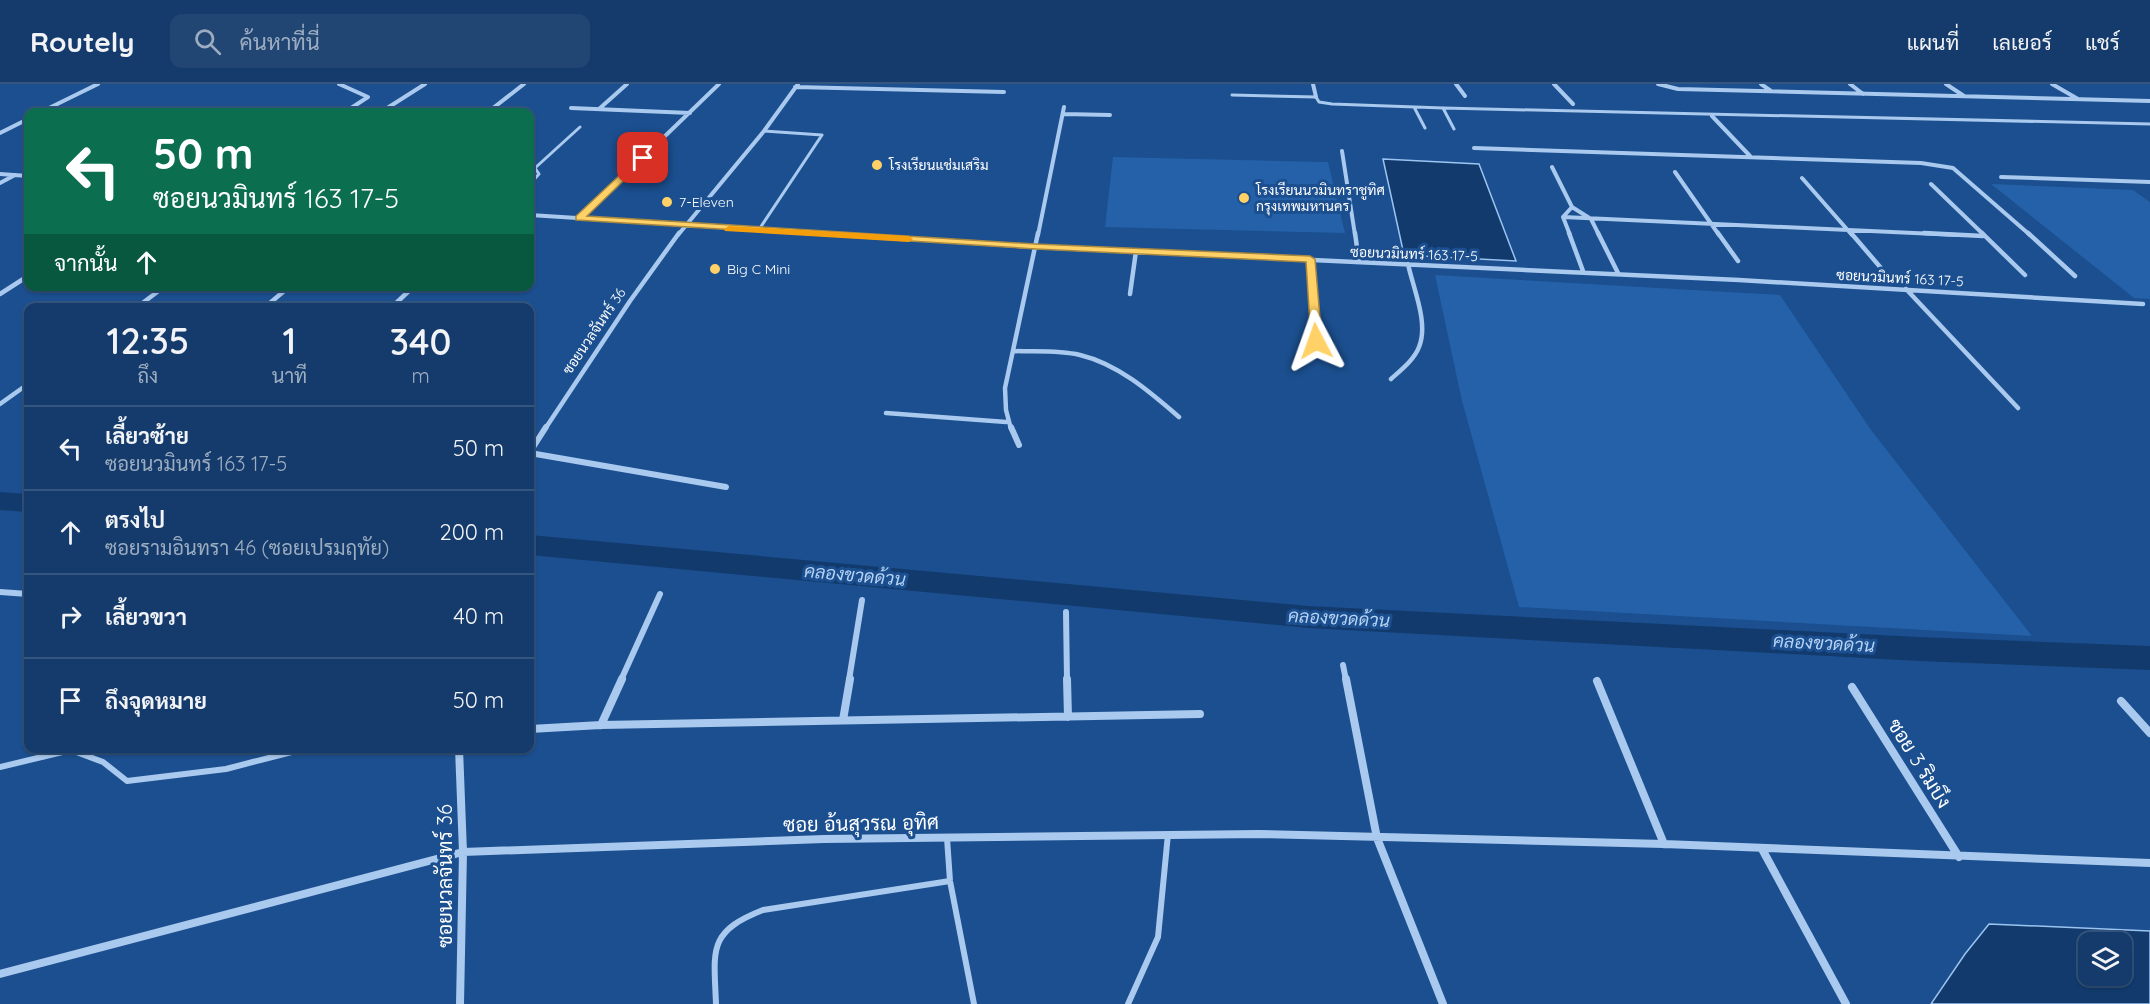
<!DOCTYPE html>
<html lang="th">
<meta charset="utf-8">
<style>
body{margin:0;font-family:Quicksand,Sarabun,sans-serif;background:#214673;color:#f1f3f6;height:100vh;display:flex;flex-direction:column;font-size:22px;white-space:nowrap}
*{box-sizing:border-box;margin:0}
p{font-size:20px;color:#9dadc1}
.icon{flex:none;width:33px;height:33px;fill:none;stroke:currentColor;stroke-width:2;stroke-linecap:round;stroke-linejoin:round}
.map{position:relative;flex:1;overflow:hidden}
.sheet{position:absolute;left:24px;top:219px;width:510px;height:450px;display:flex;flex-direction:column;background:#143b6b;border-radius:12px;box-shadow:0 2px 4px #0004,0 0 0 2px #33557e}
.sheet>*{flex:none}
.banner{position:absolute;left:24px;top:24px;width:510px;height:183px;border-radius:12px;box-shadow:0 2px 4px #0004,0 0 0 2px #33557e;background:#0b6e4f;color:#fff;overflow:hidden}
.controls{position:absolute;left:2078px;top:848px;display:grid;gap:12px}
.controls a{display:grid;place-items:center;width:54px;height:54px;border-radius:12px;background:#143b6b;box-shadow:0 2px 4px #0004,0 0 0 2px #33557e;font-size:30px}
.pin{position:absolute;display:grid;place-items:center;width:51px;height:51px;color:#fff;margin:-26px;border-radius:12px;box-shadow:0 3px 9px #0006}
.me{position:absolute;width:66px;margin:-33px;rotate:356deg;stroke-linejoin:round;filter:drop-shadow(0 0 4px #0008)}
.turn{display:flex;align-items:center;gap:21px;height:126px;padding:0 30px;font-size:27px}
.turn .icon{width:78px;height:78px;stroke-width:2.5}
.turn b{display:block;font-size:42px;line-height:51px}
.then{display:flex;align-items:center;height:57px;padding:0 30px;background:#0003;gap:12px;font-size:22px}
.eta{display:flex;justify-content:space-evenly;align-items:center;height:102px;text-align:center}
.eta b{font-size:36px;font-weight:600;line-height:42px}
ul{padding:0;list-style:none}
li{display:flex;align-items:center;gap:18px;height:84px;padding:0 30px;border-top:2px solid #33557e}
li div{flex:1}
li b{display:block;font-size:22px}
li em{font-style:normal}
header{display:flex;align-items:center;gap:36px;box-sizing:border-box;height:84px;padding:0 30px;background:#143b6b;border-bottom:2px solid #33557e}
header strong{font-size:28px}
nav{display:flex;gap:33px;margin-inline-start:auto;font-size:21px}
.search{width:420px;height:54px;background:#214673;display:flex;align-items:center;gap:15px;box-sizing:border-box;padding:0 21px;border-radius:12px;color:#9dadc1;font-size:22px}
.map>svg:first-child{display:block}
</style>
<header>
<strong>Routely</strong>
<div class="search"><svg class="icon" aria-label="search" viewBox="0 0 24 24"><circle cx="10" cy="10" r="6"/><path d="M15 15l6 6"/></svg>ค้นหาที่นี่</div>
<nav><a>แผนที่</a><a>เลเยอร์</a><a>แชร์</a></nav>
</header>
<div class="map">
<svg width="2150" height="920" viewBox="0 0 2150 920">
<rect width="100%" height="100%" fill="#1b4f8f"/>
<!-- green -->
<path fill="#2461a8" d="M1113,73L1328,78L1345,149L1105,143Z
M1991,100L2133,106L2150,118V215L2134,214Z
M1435,191L1780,211L1871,346L2032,552L1519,523L1462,317Z"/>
<!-- water -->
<path fill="#123a6d" stroke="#9cc4f0" stroke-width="1.5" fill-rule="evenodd" d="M1383,75L1479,80L1516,177L1404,171Z
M1989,840L2150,847V920H1931L1965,870ZM2088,858H2121V891H2088Z"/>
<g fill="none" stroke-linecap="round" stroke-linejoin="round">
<!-- canal -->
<path fill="#123a6d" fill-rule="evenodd" d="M0,408L28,410V428L0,426Z
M530,451L1309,522L1919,553L2150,562V586L1919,577L1309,544L530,471Z"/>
<!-- service-far1 -->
<path stroke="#a9c9ee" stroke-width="3" d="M1232,11L1316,13L1319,18L1332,20L1443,24L2150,40
M1414,23L1425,44
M1443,24L1454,45
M530,100L539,90L535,84L580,43
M758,147L822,51L764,47"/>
<!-- service -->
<path stroke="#a9c9ee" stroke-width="6" d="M0,683L71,666L103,678L127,697L226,685L307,664
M947,754L950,797L974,920
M716,920C714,866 707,848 763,826L950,797
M1128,920L1158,853L1168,750"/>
<!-- minor-far3 -->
<path stroke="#a9c9ee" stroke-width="4" d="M339,0L368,13L345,28
M1313,0L1316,13
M1456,0L1465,12
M1554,0L1573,20
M1658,0L1678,5L2150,17
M1761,0L1771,7
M1850,0L1863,10
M1946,0L1964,12
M2052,0L2078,15
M795,3L1004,8
M571,24L690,29
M599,25L627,0
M41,28L98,0
M381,28L425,0
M488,28L524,0
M1064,30L1110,31
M1712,32L1750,72
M0,49L28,35
M1474,64L1921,79L1953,84L2030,151
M1342,67L1355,151
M1552,83L1572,123L1591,135L1599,151
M1675,88L1719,151
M0,90L28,92
M2001,93L2150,98
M1802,94L1852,151
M0,99L15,91
M1931,100L1984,151
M530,131L844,151
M1563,133L1957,151
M580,134L719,0
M678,151L764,47L798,0
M1038,151L1064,23
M1570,151L1563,133L1572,123"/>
<!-- minor-far2 -->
<path stroke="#a9c9ee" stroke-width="4.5" d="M820,149L1036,163L1739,196L2143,220
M1355,149L1359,178
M1569,149L1583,187
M1598,149L1618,189
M1718,149L1738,177
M1851,149L1881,184
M1924,149L1983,152
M1982,149L2025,191
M2028,149L2075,192
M1310,175L1316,257
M1906,205L2018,324
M0,210L28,192
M1130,210L1136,167
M136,224L165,202
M264,224L290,202
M391,224L414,202
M1014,267C1036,268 1058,266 1080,271C1118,280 1150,308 1179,333
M1391,295C1401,286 1414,276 1419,263C1429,239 1413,204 1408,180
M0,320L28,300
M886,329L1006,338
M545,345L630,217L679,149
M1011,345L1006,326L1005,304L1038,149"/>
<!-- minor-far1 -->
<path stroke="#a9c9ee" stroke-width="6" d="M1011,343L1019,361
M530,368L546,343
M530,369L726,403
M0,508L28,510
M1066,528L1067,596
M1343,581L1346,596
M621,596L660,510
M849,596L862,516"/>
<!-- minor -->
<path stroke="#a9c9ee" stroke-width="8" d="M1067,595L1068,633
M1346,595L1377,754L1443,920
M1597,597L1664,760
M1852,603L1959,773
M2121,617L2150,649
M843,636L850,595
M601,641L622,595
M530,645L601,641L1200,630
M459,664L463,768L460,920
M1762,765L1846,920
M0,890L463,768L824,755L1259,750L1664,760L2150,779"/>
</g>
<!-- route -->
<path fill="#ffd166" stroke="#a68842" stroke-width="1.5" d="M640,72L647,74L587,132L1036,160L1310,172L1315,175L1322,257L1316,260L1311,257L1306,178L1036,165L576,136V132Z"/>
<!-- slow -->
<path fill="#f59e0b" d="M729,142L909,152L913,155L909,158L725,147L724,145Z"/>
<!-- markers -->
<g fill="#ffd166" stroke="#1b4f8f" stroke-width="2">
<circle cx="877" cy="81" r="6"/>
<circle cx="1244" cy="114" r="6"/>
<circle cx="667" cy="118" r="6"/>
<circle cx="715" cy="185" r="6"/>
</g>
<g text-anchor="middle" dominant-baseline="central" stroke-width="6" stroke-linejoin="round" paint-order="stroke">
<!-- far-poi labels -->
<g font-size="14" fill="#fff" stroke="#1b4f8f" text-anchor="start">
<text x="889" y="81">โรงเรียนแช่มเสริม</text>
<text x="1256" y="106">โรงเรียนนวมินทราชูทิศ<tspan x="1256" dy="16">กรุงเทพมหานคร</tspan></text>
<text x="679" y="118">7-Eleven</text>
<text x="727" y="185">Big C Mini</text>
</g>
<!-- far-street labels -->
<g font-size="14" fill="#fff" stroke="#1b4f8f">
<text transform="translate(1414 170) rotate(2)">ซอยนวมินทร์ 163 17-5</text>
<text transform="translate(1900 194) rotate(3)">ซอยนวมินทร์ 163 17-5</text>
<text transform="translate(594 247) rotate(-56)">ซอยนวลจันทร์ 36</text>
</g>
<!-- water labels -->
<g font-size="18" font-style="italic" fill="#b5d3f5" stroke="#1b4f8f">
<text transform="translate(855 491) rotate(5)">คลองขวดด้วน</text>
<text transform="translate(1339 534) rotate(3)">คลองขวดด้วน</text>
<text transform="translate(1824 559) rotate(3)">คลองขวดด้วน</text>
</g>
<!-- near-street labels -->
<g font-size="20" fill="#fff" stroke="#1b4f8f">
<text transform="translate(1920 679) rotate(58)">ซอย 3 ริมบึง</text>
<text transform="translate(861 739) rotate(-1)">ซอย อ้นสุวรณ อุทิศ</text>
<text transform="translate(444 792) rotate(-90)">ซอยนวลจันทร์ 36</text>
</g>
</g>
</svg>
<div class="controls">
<a><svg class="icon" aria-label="layers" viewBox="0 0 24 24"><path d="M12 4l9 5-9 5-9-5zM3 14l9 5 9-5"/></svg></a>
</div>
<div class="pin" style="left:643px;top:74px;background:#d93025"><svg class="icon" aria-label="arrive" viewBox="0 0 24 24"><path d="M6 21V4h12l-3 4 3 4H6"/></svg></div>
<svg class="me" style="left:1316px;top:257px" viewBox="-20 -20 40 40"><path d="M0-17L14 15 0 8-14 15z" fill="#ffd166" stroke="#fff" stroke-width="4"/></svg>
<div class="banner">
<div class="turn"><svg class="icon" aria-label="left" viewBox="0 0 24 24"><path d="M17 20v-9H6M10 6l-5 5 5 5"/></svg><div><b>50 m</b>ซอยนวมินทร์ 163 17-5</div></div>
<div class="then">จากนั้น<svg class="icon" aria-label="ahead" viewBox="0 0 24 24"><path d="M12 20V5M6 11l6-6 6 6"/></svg></div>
</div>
<section class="sheet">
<div class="eta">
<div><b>12:35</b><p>ถึง</p></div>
<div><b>1</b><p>นาที</p></div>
<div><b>340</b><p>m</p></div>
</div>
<ul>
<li><svg class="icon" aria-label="left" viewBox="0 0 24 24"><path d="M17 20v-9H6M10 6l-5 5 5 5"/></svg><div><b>เลี้ยวซ้าย</b><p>ซอยนวมินทร์ 163 17-5</p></div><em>50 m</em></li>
<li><svg class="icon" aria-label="ahead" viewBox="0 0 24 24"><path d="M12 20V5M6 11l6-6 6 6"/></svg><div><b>ตรงไป</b><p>ซอยรามอินทรา 46 (ซอยเปรมฤทัย)</p></div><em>200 m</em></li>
<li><svg class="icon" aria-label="right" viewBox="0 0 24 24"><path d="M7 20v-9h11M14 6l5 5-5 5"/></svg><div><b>เลี้ยวขวา</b></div><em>40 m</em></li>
<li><svg class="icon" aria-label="arrive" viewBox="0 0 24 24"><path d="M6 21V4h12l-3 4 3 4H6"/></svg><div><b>ถึงจุดหมาย</b></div><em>50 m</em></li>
</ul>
</section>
</div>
